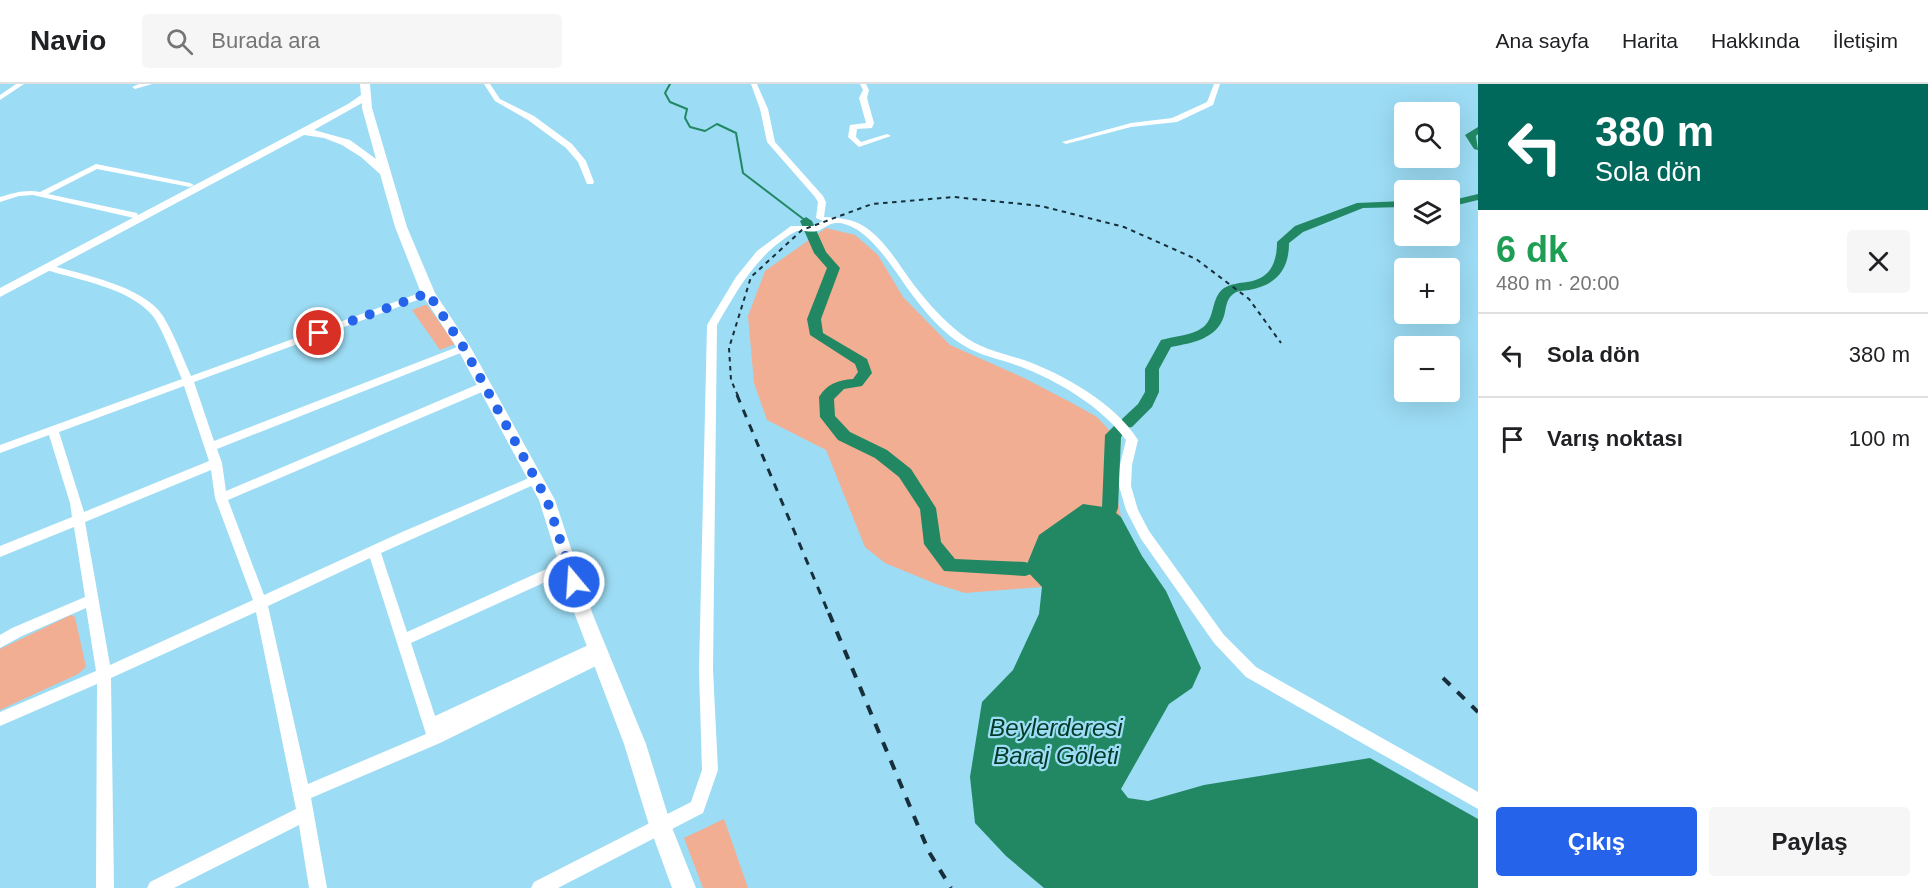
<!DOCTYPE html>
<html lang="tr">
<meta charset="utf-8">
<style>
body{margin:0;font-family:Arial,sans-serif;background:#f6f6f6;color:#202124;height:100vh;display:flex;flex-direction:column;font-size:22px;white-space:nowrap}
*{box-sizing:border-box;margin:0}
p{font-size:20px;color:#757577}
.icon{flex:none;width:33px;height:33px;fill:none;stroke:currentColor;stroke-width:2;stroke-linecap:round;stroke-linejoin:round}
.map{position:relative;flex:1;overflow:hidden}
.drawer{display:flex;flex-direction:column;background:#fff;width:450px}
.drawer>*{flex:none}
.hud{background:#00695c;color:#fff;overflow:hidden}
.fabs{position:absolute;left:1394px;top:18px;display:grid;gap:12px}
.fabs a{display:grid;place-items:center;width:66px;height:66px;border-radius:6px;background:#fff;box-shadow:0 6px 24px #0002;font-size:30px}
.pin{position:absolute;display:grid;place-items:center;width:51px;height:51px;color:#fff;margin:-26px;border:3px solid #fff;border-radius:50%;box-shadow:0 2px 6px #0007}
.me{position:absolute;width:66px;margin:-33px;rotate:342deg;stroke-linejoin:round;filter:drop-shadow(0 0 4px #0008)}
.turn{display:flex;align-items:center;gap:21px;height:126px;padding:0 18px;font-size:27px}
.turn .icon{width:78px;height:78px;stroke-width:2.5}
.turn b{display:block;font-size:42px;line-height:51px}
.round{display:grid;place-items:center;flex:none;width:63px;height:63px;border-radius:6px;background:#f6f6f6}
.head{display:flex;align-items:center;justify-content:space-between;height:102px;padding:0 18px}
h1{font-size:36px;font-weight:800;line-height:45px;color:#1e9e55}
.button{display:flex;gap:12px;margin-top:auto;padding:12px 18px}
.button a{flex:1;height:69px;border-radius:6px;background:#2563eb;color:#fff;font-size:24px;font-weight:800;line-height:69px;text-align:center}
.button a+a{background:#f6f6f6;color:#202124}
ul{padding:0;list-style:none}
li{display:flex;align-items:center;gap:18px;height:84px;padding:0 18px;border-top:2px solid #e0e0e0}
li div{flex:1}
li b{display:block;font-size:22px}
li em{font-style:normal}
header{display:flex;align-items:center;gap:36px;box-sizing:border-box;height:84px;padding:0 30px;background:#fff;border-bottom:2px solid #e0e0e0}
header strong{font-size:28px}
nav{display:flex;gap:33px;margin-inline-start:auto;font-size:21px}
.search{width:420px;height:54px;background:#f6f6f6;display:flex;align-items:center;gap:15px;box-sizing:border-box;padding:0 21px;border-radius:6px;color:#757577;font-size:22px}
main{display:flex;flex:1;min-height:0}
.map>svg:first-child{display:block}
</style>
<header>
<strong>Navio</strong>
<div class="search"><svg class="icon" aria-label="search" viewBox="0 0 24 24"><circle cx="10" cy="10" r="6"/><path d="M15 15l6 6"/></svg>Burada ara</div>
<nav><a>Ana sayfa</a><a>Harita</a><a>Hakkında</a><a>İletişim</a></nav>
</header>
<main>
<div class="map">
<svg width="1478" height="804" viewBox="0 0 1478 804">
<rect width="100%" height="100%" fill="#9cdcf4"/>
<!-- green -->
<path fill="#f2ae92" d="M826,144L855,151L878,171L903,213L950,261L1024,294L1072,319L1097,333L1121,359L1113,393L1121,433L1110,424L1042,503L965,509L936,500L885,479L865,463L826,366L767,336L754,299L748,232L765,187Z
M425,221H427L455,260L440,266L412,226Z
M71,531L75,533L86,583L78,590L0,626V565Z
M724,735L748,804H703L684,754Z"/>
<!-- water -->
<path fill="#228863" d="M1083,420L1110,424L1121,433L1142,472L1166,507L1201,584L1192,604L1169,620L1121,705L1128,714L1148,717L1204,701L1370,674L1478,735V804H1044L1006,772L975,739L970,693L982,618L1013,586L1039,530L1042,503L1025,485L1039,451Z"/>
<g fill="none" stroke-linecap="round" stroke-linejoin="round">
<!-- stream -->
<path stroke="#228863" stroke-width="2" d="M670,0L665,9L670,18L687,25L685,34L690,43L705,47L717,40L736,49L743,89L806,137"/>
<!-- river -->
<path fill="#228863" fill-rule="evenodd" d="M1478,43V50L1476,52L1478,66L1474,65L1465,51Z
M1478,110V116L1449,123V117Z
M1404,117V123L1363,124L1303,148L1289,159C1289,186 1276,201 1249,206C1243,207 1237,206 1232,211C1226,216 1226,225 1224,232C1217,255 1192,259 1171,263L1159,285V308L1152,323L1132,343L1126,344L1127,346L1121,353L1118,424L1116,429L1110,431L1104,429L1102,424L1105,351L1114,342L1120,341L1122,335L1138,320L1145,308V285L1161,256C1175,252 1190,252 1202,244C1216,235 1210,214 1224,204C1231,200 1239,199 1247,198C1270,195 1277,179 1277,158L1295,142L1357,119Z
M806,133L812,137L826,168L840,184L821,235L823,249L867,275L872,289L862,302L844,305L834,315L835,332L850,348L887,366L911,385L936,424L941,458L955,475L1025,478L1031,480L1034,485L1031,490L1025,492L944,487L924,460L920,425L899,393L875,374L838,356L820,333L819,313C827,300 838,296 853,295L858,288L855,280L810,251L807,235L827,184L814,169L800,137Z"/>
<!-- minor -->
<path fill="#fff" fill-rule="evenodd" d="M16,0H24L0,16V11Z
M139,0H152L135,5L132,3Z
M484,0H490L500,15L534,32L572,60L586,77L594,98L593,100H587L578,78L566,64L528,36L495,17Z
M751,0H757L768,25L775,58L823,112L826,118L824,133C837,134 848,134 860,140C884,153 898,180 914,201C928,219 943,236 961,250C980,265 1002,269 1024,276C1063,290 1116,320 1138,356L1132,381L1131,402L1138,426L1149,447L1224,551L1256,583L1478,708V725L1246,593L1214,559L1141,455L1126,426L1119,402L1120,381L1126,356C1101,322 1058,297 1019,282C1000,275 980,272 963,261C945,250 930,234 917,217C898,194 871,141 838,139C830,138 824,145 817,147C810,149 801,145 795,148C790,150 784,155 780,158C751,180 735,210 717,241L713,586L718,686L703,729L558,804H531L534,798L691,718L702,686L699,586L707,241L736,193L757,167L791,142H813L823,137L816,134L818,118L815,113L767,58L760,25Z
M860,0H866L869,6L867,14L874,39L872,44L857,45L856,53L861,58L887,50L891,52L859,63L848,53L850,41L866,39L859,14L863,6Z
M1214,0H1220L1213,21L1177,38L1131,43L1066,60L1062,58L1131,39L1172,34L1207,18Z
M96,80L190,99L194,101L190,103L97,85L48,110L137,129L138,131L134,134L33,111L19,112L0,118V113C13,109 26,105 40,108Z
M49,181C81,190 144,202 163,232C174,250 182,272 191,292L425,207H431V211L194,298L214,357L460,262H468L469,264L468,266L217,365L222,379L226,407L481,299H489L490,302L489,305L228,416L264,511L402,448L536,391L540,392L542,395L540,398L381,469L407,548L564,477L569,476L574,477L576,481L574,485L411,559L435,632L597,557L602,559L604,563L602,567L606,569L608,573L606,577L440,659L311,714L327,804H309L299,741L174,804H147L150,798L296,725L256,528L111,594L114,804H96L97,600L0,642V628L96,587L86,524L22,552L0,564V551L12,544L85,513L74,443L0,473V462L72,433L70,419L49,351L0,369V361L182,295C175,279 162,243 152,231C129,204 79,196 46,186V182ZM184,302L209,377L84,428L59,348ZM211,386L215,414L253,516L110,581L85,438ZM370,474L426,650L308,700L268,522Z"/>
<!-- major -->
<path fill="#fff" fill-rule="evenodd" d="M360,0H370L372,24L407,143L435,209L471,264L555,416L593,531L646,660L671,741L696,804H672L649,741L624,660L575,531L539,416L457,264L421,209L395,143L380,90L361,73L342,61L324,54L304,51L0,213V204L348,20L361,11ZM362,19V24L376,75L350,56L314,46Z"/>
<!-- rail-far2 -->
<path stroke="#172f3a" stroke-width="2" stroke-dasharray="4.5 4.5" stroke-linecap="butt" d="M738,312L731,296L729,264L751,193L802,146L872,120L954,113L1041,122L1124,143L1196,175L1249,215L1281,259"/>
<!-- rail-far1 -->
<path stroke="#172f3a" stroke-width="3" stroke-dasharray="8 8" stroke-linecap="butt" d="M737,311L829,530"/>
<!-- rail -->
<path stroke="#172f3a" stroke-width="4" stroke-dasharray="10 10" stroke-linecap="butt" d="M829,529L929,768L951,804
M1443,594L1478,628"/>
</g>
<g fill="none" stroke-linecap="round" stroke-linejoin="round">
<!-- route -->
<path stroke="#2563eb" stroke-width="10" stroke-dasharray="0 18" d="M319,249L428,209L464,264L547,416L574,498"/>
</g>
<g text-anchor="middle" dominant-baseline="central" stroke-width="4.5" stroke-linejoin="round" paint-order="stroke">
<!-- near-water labels -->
<g font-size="24" font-style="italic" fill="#013b27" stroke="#9cdcf4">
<text x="1056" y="643">Beylerderesi<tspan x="1056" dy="28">Baraj Göleti</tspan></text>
</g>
</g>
</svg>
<div class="fabs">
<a><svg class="icon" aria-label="search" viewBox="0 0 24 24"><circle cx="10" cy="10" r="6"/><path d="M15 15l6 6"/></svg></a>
<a><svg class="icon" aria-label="layers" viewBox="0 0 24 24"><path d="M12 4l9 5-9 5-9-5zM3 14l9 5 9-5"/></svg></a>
<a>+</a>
<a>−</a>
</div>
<div class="pin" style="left:319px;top:249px;background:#d93025"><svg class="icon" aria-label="arrive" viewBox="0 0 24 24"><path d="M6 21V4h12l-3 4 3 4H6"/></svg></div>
<svg class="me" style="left:574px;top:498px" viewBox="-20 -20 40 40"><circle r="17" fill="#2563eb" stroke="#fff" stroke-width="3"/><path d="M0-11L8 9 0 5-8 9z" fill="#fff"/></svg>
</div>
<section class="drawer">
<div class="hud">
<div class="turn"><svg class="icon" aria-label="left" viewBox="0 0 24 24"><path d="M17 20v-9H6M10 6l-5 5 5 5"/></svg><div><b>380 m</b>Sola dön</div></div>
</div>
<div class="head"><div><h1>6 dk</h1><p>480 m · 20:00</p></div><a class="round"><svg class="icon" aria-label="close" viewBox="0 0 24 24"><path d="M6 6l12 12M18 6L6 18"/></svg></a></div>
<ul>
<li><svg class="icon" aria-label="left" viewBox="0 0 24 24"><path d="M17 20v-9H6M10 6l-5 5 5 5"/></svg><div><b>Sola dön</b></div><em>380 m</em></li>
<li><svg class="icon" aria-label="arrive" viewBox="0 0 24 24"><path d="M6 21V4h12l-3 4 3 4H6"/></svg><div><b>Varış noktası</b></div><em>100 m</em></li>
</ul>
<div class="button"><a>Çıkış</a><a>Paylaş</a></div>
</section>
</main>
